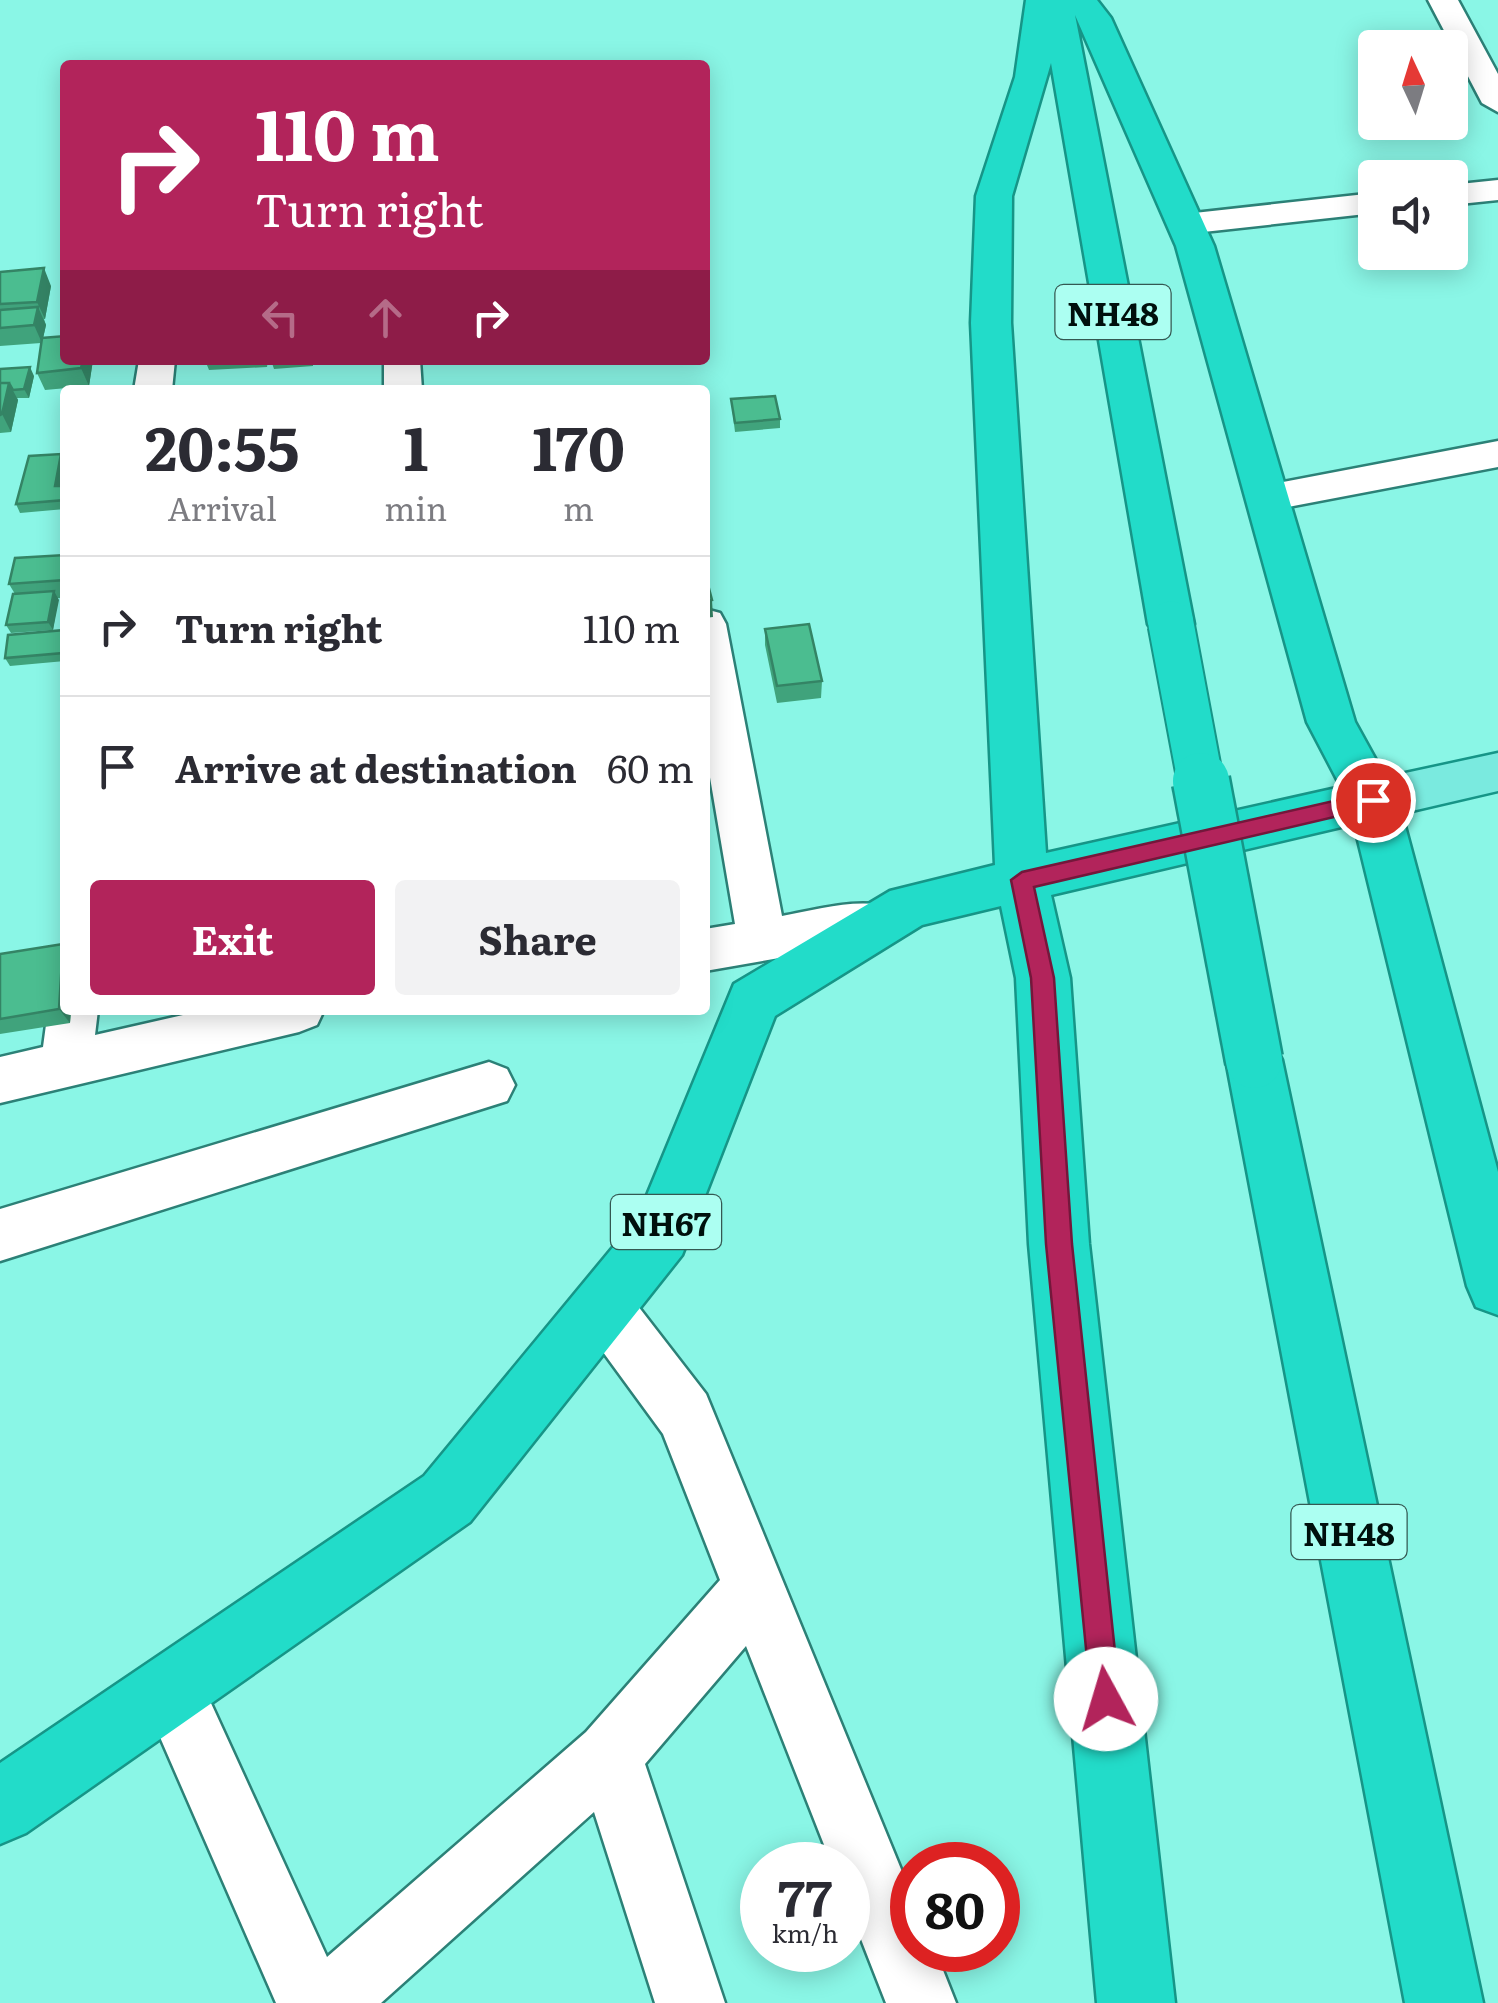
<!DOCTYPE html>
<style>
body{margin:0;font-family:Literata,serif;background:#f2f2f3;color:#2b2b33;height:100vh;display:flex;flex-direction:column;font-size:38px;white-space:nowrap}
*{box-sizing:border-box;margin:0}
p{font-size:32px;color:#7c7c81}
.icon{flex:none;width:55px;height:55px;fill:none;stroke:currentColor;stroke-width:2;stroke-linecap:round;stroke-linejoin:round}
.map{position:relative;flex:1;overflow:hidden}
.side{position:absolute;left:60px;top:385px;width:650px;height:630px;display:flex;flex-direction:column;background:#fff;border-radius:10px;box-shadow:0 5px 25px #0003}
.side>*{flex:none}
.guide{position:absolute;left:60px;top:60px;width:650px;height:305px;border-radius:10px;box-shadow:0 5px 25px #0003;background:#b2245b;color:#fff;overflow:hidden}
.needle{width:65px;rotate:356deg}
.tools{position:absolute;left:1358px;top:30px;display:grid;gap:20px}
.tools a{display:grid;place-items:center;width:110px;height:110px;border-radius:10px;background:#fff;box-shadow:0 5px 25px #0003;font-size:50px}
.speed{position:absolute;left:740px;top:1842px;display:flex;gap:20px;font-size:50px;font-weight:700;text-align:center}
.speed>*{display:grid;place-content:center;width:130px;height:130px;border-radius:50%;background:#fff;box-shadow:0 5px 25px #0003;line-height:1}
.speed small{font-size:25px;font-weight:400}
.speed .limit{border:15px solid #d22;background:#fff;color:#111}
.pin{position:absolute;display:grid;place-items:center;width:85px;height:85px;color:#fff;margin:-42px;border:5px solid #fff;border-radius:50%;box-shadow:0 2px 10px #0007}
.me{position:absolute;width:110px;margin:-55px;rotate:354deg;stroke-linejoin:round;filter:drop-shadow(0 0 8px #0008)}
.turn{display:flex;align-items:center;gap:35px;height:210px;padding:0 30px;font-size:45px}
.turn .icon{width:130px;height:130px;stroke-width:2.5}
.turn b{display:block;font-size:70px;line-height:85px}
.lanes{display:flex;align-items:center;height:95px;padding:0 30px;background:#0003;justify-content:center;gap:50px;direction:ltr}
.lanes .off{opacity:.35}
.eta{display:flex;justify-content:space-evenly;align-items:center;height:170px;text-align:center}
.eta b{font-size:60px;font-weight:700;line-height:70px}
.button{display:flex;gap:20px;margin-top:auto;padding:20px 30px}
.button a{flex:1;height:115px;border-radius:10px;background:#b2245b;color:#fff;font-size:40px;font-weight:700;line-height:115px;text-align:center}
.button a+a{background:#f2f2f3;color:#2b2b33}
ul{padding:0;list-style:none}
li{display:flex;align-items:center;gap:30px;height:140px;padding:0 30px;border-top:2px solid #e1e1e2}
li div{flex:1}
li b{display:block;font-size:38px}
li em{font-style:normal}
.map>svg:first-child{display:block}
</style>
<div class="map">
<svg width="1498" height="2003" viewBox="0 0 1498 2003">
<rect width="100%" height="100%" fill="#8af6e6"/>
<g fill="none" stroke-linecap="round" stroke-linejoin="round">
<defs>
<path id="minor" d="M1428,0H1458L1498,74V112L1482,103Z
M1498,180V200L1450,205V185Z
M1375,193V213L1185,234L1173,231L1168,224L1173,217L1185,214Z
M139,360H175L172,390H134Z
M384,360H420L422,390H384Z
M1498,441V467L1267,511L1253,507L1247,498L1253,489L1267,485Z
M705,609L720,613L726,624L782,916C820,909 861,896 899,909L906,923L899,937L705,971V929L735,924L705,748Z
M65,991V1010H98L95,1035L205,1010H324L317,1025L299,1032L0,1103V1057L43,1047L48,1010L55,995Z
M489,1062L507,1069L515,1085L507,1101L0,1261V1209Z
M604,1280L624,1288L706,1394L912,1896V1950H935L956,2003H886L848,1906V1865H832L746,1646L645,1764L725,2003H655L594,1812L381,2003H276L139,1689L148,1666L171,1657L194,1666L327,1957L586,1732L720,1580L663,1434L584,1326L576,1307L584,1288Z"/>
<path id="major" d="M1498,753V791L1373,820L1355,814L1348,800L1355,786L1373,780Z"/>
<path id="highway" d="M1026,0H1097L1111,18L1214,246L1355,722L1398,800L1498,1172V1315L1476,1307L1467,1286L1354,824L1051,895L1070,978L1089,1244L1175,2003H1097L1029,1244L1016,978L1001,906L922,925L775,1016L682,1255L470,1522L26,1833L0,1844V1763L424,1476L638,1217L734,984L890,891L995,865L971,323L976,196L1015,77ZM1075,15L1176,246L1307,722L1341,787L1046,853L1011,323L1012,196L1051,63L1148,624L1155,636L1171,641L1187,636L1194,624Z
M1254,1035L1274,1043L1282,1060L1483,2003H1405L1226,1060L1234,1043Z"/>
</defs>
<!-- minor casing -->
<use href="#minor" stroke="#2c8177" stroke-width="5"/>
<!-- major casing -->
<use href="#major" stroke="#169587" stroke-width="5"/>
<!-- highway casing -->
<use href="#highway" stroke="#169587" stroke-width="5"/>
<!-- minor -->
<use href="#minor" fill="#fff" fill-rule="evenodd"/>
<!-- major -->
<use href="#major" fill="#7aeadf" fill-rule="evenodd"/>
<!-- highway -->
<use href="#highway" fill="#22dcc9" fill-rule="evenodd"/>
<defs>
<path id="highway-bridge-far1" d="M1171,624L1201,784"/>
<path id="highway-bridge" d="M1201,781L1254,1060"/>
</defs>
<!-- highway-bridge-far1 casing -->
<use href="#highway-bridge-far1" stroke="#169587" stroke-width="49" stroke-linecap="butt"/>
<!-- highway-bridge casing -->
<use href="#highway-bridge" stroke="#169587" stroke-width="61" stroke-linecap="butt"/>
<!-- highway-bridge-far1 -->
<use href="#highway-bridge-far1" stroke="#22dcc9" stroke-width="45"/>
<!-- highway-bridge -->
<use href="#highway-bridge" stroke="#22dcc9" stroke-width="56"/>
</g>
<!-- wall -->
<path fill="#40a37c" d="M0,272L51,286L45,319H44L46,325L43,338L65,360H93L89,386L45,390L37,373L41,343L0,346Z
M205,360H268L267,367L209,370Z
M271,360H313V366L274,369Z
M0,369L34,376L29,398H17L18,400L11,432L0,433Z
M731,399L780,419V428L735,432Z
M61,454L65,461L61,486H65V509L20,513L16,504Z
M65,555V598H58L53,630L11,633L6,625L15,594L9,584Z
M765,629L822,681L821,698L777,703L765,645Z
M65,630V661L10,666L5,658Z
M0,954L65,1010H71L70,1023L0,1034Z"/>
<!-- shaded-wall -->
<path fill="#348465" d="M44,268L51,286L45,319L37,302Z
M38,307L46,325L42,343L34,325Z
M83,360H93L89,386L81,368Z
M30,367L34,376L29,398L24,389Z
M9,383L18,400L11,432L2,414Z
M61,454L65,461V467L60,495L55,486Z
M54,591L59,600L53,630L48,622Z
M712,600L713,617L705,618V601Z
M63,944L65,947V1010H71L70,1023L59,1009Z"/>
<!-- building -->
<path fill="#4bbd90" stroke="#348465" stroke-width="2.5" d="M44,268L37,302L0,304V272Z
M38,307L34,325L0,328V310Z
M65,336V360H83L81,368L37,373L42,338Z
M30,367L24,389L13,390L9,383H0V369Z
M0,383H9L2,414L0,415Z
M775,396L780,419L735,423L731,399Z
M61,454L55,486H65V500L16,504L29,456Z
M65,555V580L9,584L15,558Z
M705,573L712,600L705,601Z
M54,591L48,622L6,625L13,594Z
M809,624L822,681L777,686L765,629Z
M65,630L63,653L5,658L8,635Z
M63,944L59,1009L0,1019V954Z"/>
<!-- route -->
<path fill="#b2245b" stroke="#74173b" stroke-width="2.5" d="M1373,792L1381,794V806L1034,887L1054,978L1072,1244L1120,1699L1116,1710L1106,1714L1095,1710L1091,1699L1046,1244L1031,978L1011,880L1022,872Z"/>
<g text-anchor="middle" dominant-baseline="central" stroke-width="9" stroke-linejoin="round" paint-order="stroke">
<!-- shield labels -->
<g fill="#acfff2" stroke="#345852" stroke-width="2.5">
<rect x="1055.5" y="285" width="115" height="54" rx="8"/>
<rect x="611" y="1195" width="110" height="54" rx="8"/>
<rect x="1291.5" y="1505" width="115" height="54" rx="8"/>
</g>
<g font-size="32" font-weight="bold" fill="#00100d">
<text x="1113" y="312">NH48</text>
<text x="666" y="1222">NH67</text>
<text x="1349" y="1532">NH48</text>
</g>
</g>
</svg>
<div class="tools">
<a><svg class="needle" viewBox="-14 -14 28 28"><path d="M0-13l5 13h-10z" fill="#e53935"/><path d="M0 13l5-13h-10z" fill="#7c7c81"/></svg></a>
<a><svg class="icon" aria-label="sound" viewBox="0 0 24 24"><path d="M4 9h4l5-4v14l-5-4H4zM17 9q2 3 0 6"/></svg></a>
</div>
<div class="speed"><div>77<small>km/h</small></div><div class="limit">80</div></div>
<div class="pin" style="left:1373px;top:800px;background:#d93025"><svg class="icon" aria-label="arrive" viewBox="0 0 24 24"><path d="M6 21V4h12l-3 4 3 4H6"/></svg></div>
<svg class="me" style="left:1106px;top:1699px" viewBox="-20 -20 40 40"><circle r="19" fill="#fff"/><path d="M0-13L10 11 0 6-10 11z" fill="#b2245b"/></svg>
<div class="guide">
<div class="turn"><svg class="icon" aria-label="right" viewBox="0 0 24 24"><path d="M7 20v-9h11M14 6l5 5-5 5"/></svg><div><b>110 m</b>Turn right</div></div>
<div class="lanes"><svg class="icon off" aria-label="left" viewBox="0 0 24 24"><path d="M17 20v-9H6M10 6l-5 5 5 5"/></svg><svg class="icon off" aria-label="ahead" viewBox="0 0 24 24"><path d="M12 20V5M6 11l6-6 6 6"/></svg><svg class="icon" aria-label="right" viewBox="0 0 24 24"><path d="M7 20v-9h11M14 6l5 5-5 5"/></svg></div>
</div>
<section class="side">
<div class="eta">
<div><b>20:55</b><p>Arrival</p></div>
<div><b>1</b><p>min</p></div>
<div><b>170</b><p>m</p></div>
</div>
<ul>
<li><svg class="icon" aria-label="right" viewBox="0 0 24 24"><path d="M7 20v-9h11M14 6l5 5-5 5"/></svg><div><b>Turn right</b></div><em>110 m</em></li>
<li><svg class="icon" aria-label="arrive" viewBox="0 0 24 24"><path d="M6 21V4h12l-3 4 3 4H6"/></svg><div><b>Arrive at destination</b></div><em>60 m</em></li>
</ul>
<div class="button"><a>Exit</a><a>Share</a></div>
</section>
</div>
